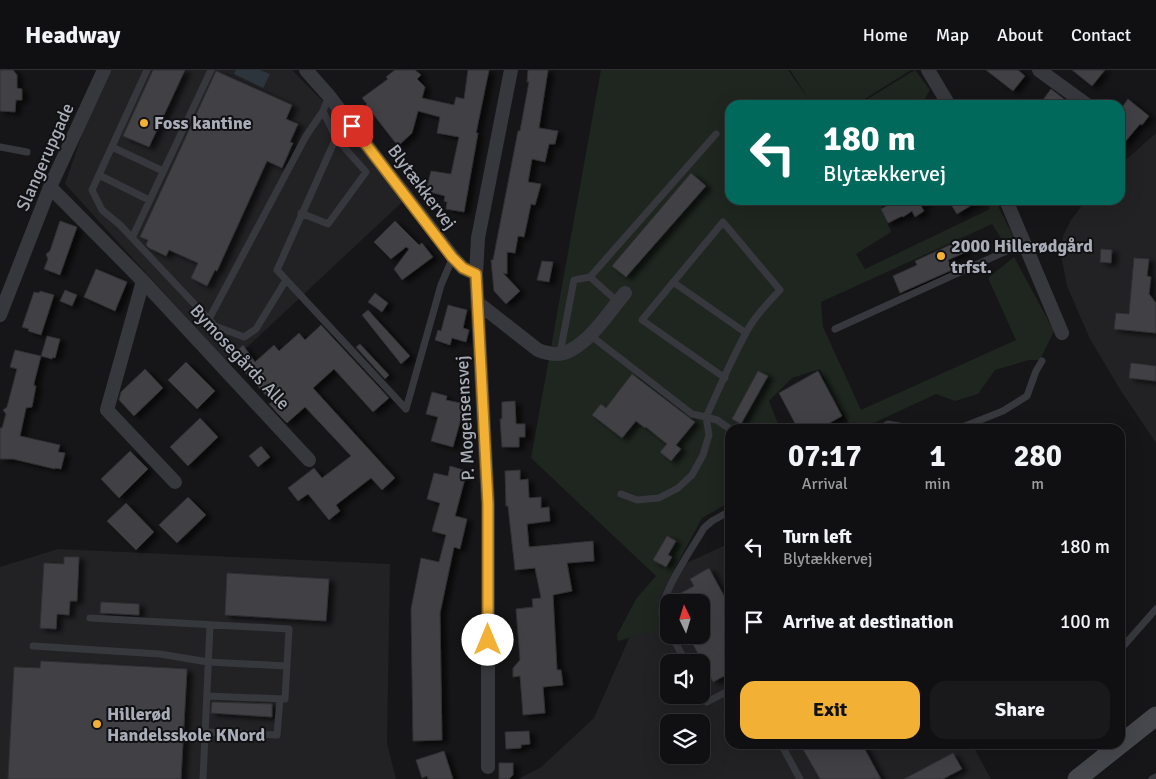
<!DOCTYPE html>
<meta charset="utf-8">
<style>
body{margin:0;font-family:Signika,sans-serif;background:#19191b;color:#f1f3f6;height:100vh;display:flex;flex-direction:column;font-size:19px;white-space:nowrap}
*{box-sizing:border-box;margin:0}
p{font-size:16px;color:#9c9d9f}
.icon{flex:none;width:28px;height:28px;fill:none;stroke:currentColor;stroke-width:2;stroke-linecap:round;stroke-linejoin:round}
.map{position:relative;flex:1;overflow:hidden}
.panel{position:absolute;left:725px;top:354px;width:400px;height:325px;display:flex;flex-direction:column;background:#101012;border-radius:15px;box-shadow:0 5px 20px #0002,0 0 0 1px #303032}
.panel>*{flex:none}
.top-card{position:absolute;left:725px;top:30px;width:400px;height:105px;border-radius:15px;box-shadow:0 5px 20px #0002,0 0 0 1px #303032;background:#00695c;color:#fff;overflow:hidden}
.needle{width:32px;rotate:356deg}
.tools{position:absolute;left:660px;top:524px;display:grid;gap:10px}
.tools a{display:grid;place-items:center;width:50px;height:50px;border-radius:10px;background:#101012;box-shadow:0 5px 20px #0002,0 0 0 1px #303032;font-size:25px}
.pin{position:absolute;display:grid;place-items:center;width:42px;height:42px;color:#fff;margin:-21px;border-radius:10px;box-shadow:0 2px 8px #0006}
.me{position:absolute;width:55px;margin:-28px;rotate:0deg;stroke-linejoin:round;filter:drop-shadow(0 0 4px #0008)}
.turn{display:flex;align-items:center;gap:18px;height:105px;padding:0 15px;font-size:22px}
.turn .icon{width:65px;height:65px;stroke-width:2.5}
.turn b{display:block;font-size:35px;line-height:42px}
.eta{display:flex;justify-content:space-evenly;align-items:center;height:85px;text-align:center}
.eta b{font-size:30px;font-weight:800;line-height:35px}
.action{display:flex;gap:10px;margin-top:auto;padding:10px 15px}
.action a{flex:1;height:58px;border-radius:15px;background:#f2b134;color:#111;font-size:20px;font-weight:800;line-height:58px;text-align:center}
.action a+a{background:#19191b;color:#f1f3f6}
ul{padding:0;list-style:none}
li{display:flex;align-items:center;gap:15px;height:75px;padding:0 15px}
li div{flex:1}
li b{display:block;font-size:19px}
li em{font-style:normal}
header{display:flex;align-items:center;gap:30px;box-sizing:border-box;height:70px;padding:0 25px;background:#101012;border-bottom:1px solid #303032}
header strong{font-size:24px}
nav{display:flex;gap:28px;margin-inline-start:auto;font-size:18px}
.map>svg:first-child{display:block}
</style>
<header>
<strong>Headway</strong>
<nav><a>Home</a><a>Map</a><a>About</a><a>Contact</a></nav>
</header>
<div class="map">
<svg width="1156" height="709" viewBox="0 0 1156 709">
<defs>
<filter id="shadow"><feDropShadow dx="5.5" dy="3" stdDeviation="2.5" flood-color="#0009"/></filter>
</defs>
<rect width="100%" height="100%" fill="#161618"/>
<!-- built -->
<path fill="#222225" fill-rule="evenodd" d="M104,0H292L413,122L229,294L65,114Z
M1156,63V373L1121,321L1090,269L1067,216L1061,185L1063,166L1071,150L1086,130H1120V95Z
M730,473V674H972L991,709H518L540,698L594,648L656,507ZM669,532H701V565H669ZM669,592H701V625H669ZM669,652H701V685H669Z
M58,479L390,494L387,673L396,709H0V497Z"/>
<!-- green -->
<path fill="#1e261f" d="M601,0H788L810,31L790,0H911L855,35H730V130H879L891,162L856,184L865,199L990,139L986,130H995L1014,168L1004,173L992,154L821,232L823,257L861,340L1016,270L988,208L1014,187L1054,261L1040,290H1029L995,300L978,324L955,331L936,324L861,359H853L832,327L820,299L792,308L769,331L780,359H730V432L702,448L657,531V560L618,571L617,565L636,529L656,506L531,388Z
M915,0L930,20L921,35H858Z"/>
<!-- water -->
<path fill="#2c353c" d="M236,0H260L270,4L263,18L234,4Z"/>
<!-- building -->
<path fill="#404145" stroke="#303034" filter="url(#shadow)" d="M0,0H13L17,5V18L22,19V30H16L15,42L0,41Z
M153,0H185L149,77L123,66Z
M395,0H415L421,5L417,9L425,17L422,28L454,35L456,27L464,29L468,0H489L476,63H478L464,142L446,139L447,132L444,131L445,126L426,121L431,101L451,104L459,67L437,63L440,47L418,41L412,63L398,76L366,35L367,34L362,28L388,9L386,7Z
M528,0H548L539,58L558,61L555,74H549L545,92L532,89L528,112L541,114L535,135L531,134L524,167L518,166L515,183L507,182V204L503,203L520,221L506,234L494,221L491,190H493L518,61H520L529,12H527Z
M986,0H1018L1025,6L1013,21Z
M1072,0H1105L1092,16Z
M216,1L292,35L286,49L298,54L290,72L293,73L282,98L267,91L217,201L215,200L207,216L191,208L198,193L169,180L166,186L149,178L146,175L148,170L140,167Z
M1051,19L1072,35H1039Z
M1128,29L1149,46L1142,55L1140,54L1120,78V40Z
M691,103L706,116L626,207L612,196Z
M898,130H929L921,136L924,141L915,147L912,141L903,147L902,146L888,153L881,139Z
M948,130H980L957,144Z
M60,151L77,157L60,205L44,199L48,189L46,184L50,181Z
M395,151L419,175L422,173L433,187L402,210L394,199L409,179L406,177L391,189L374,172Z
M961,170L966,182L948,190L952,200L900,223L893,206L917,195L915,191Z
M1101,179L1112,180L1111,193L1100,192Z
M1134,188L1149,189L1147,206L1151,207L1149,224L1156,233V263L1114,259L1116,243L1129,244Z
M542,191L553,192L549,212L537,210Z
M96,199L127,212L115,241L84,227Z
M65,220L77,225L72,236L60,231Z
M40,221L54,225L41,265L28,261L29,259L22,257L34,222L39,223Z
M375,223L388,233L382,242L368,232Z
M448,235L467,240L463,258L469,260L466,272L452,268L450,275L435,270L438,260L441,261Z
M368,240L410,286L401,294L362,245Z
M321,255L389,328L373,342L334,299L313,318L395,408L382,420L371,408L336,435L340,441L329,450L308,424L298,431L288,418L314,398L322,408L351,386L305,337L287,353L281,347L269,334L272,332L241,298L244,296L234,283L243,275L255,292L274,275L279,281L299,263L305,270Z
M47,266L60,269L55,288L53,287L52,289L41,286Z
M360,274L389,305L385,309L356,277Z
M15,280L41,286L34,313V316H36L32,337L26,338L20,366L60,375L58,382L65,383L61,399L55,398V399L13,389H0V358H2L6,344L3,340L7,337L17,299L10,297Z
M186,292L215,321L197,339L168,310Z
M1131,293L1156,296V311L1129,308Z
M145,299L163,318L134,346L119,330L121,322Z
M758,301L768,306L741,354L732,349Z
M818,301L842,346L819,359H798L779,323Z
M632,304L695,352L676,375L681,379L671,391L660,382L667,374L646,357L645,358L636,351L622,368L592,345L601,334L606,338Z
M432,322L447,326L446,330L465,334L453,377L431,371L438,347L426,344Z
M515,331L516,354H525V367H519V377H502L500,349H502V332Z
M200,348L218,367L188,396L170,377Z
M261,376L270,387L258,397L249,386Z
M130,381L148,399L119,428L101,409Z
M450,396L467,401L455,446L467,449L460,479L454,477L440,543L442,670L413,671L411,539L421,488L439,492L446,465L432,461L440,433L427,429L434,403L448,406Z
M520,400V410L528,409L529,428L541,427V438L549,437L550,451L527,454L529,477L593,471L594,491L567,493L572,521L553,525L557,600H561L563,615L543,617L545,643L523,645L520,606L513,607V598L520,590L516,539L533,537L532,529L541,528L535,498L515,500L508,436H506L505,401Z
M188,427L206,445L177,473L159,455Z
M126,433L154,462L136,480L107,451Z
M667,466L676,471L668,485L672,487L666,497L653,490Z
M64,487H79L77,531H70L69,545L57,544L56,559L40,558L44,493L64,494Z
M709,498L730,537V603L713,612L688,565H701V532H683L679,524L694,516L690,509Z
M227,503L329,509L326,551L225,545Z
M101,532L139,534V545L100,543Z
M41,591L187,599L181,709H8L14,597L40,598Z
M212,632L272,634V647L211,643Z
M529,661L530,674L521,675V678L506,679L505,662Z
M800,674H862L881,709H820Z
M444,681L453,709H428L427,706L422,708L416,690Z
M953,683L962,699L943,709H904Z
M499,693H513V705L509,709H499Z"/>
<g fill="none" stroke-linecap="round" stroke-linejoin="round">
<!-- lane -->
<path stroke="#37383d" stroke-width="7" d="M147,0L92,120L102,140L120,155L215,256L244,267L256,259L286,210
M329,26L323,41L336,68L277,200L406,339L441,215L453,187
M0,77L27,82
M112,77L163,101
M99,105L149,130
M301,143L328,154L366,102L336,68
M132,168L211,0
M590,207L716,64
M673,212L746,263
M209,249L306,66L323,41
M835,259L1024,173
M590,265L692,344L706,347L709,365L703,385L692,405L678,418L659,428L637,430L621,424
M560,283L574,210L590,207L618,232
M725,308L642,250L723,152L780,220C768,233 754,247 746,263C731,290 719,319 706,347L717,350L730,359
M880,359L888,354L915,359
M948,359L965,356L1003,341L1027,326L1036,301L1042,291
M90,548L289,559L285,629L207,626
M669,561C666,556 663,550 662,543C661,523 693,477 704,458L712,451L730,441
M671,565L686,592
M33,576L160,584L208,592L287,596
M1120,580L1156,539
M701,621L707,632L730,620
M205,662L277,665L280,629
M781,674L800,709
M203,709L210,555
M1152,709L1156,707"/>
<!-- street -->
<path stroke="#37383d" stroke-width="14" d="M306,0L329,26L453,187L463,198L476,204
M928,0L949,35
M1039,0L1087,35
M50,117L143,211L309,390
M1006,130L1062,263
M143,211L107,340L175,412
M478,233L538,280C548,284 561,286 571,280C593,268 609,242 625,223
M0,245L50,117L104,0
M488,697V434L476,204L478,168L511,0"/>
<!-- secondary -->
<path stroke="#45474d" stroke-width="19" d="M1077,709L1156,646"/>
</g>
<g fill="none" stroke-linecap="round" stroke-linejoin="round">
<defs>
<path id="route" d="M352,56L452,187L463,198L476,204L488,434V570"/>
</defs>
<!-- route casing -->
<use href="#route" stroke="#9d7322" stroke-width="12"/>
<!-- route -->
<use href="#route" stroke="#f2b134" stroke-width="9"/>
</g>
<!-- markers -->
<g fill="#f2b134" stroke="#111113" stroke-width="2">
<circle cx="144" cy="53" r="5"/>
<circle cx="941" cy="186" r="5"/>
<circle cx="97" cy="654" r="5"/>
</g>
<g text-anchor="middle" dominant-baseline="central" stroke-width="4" stroke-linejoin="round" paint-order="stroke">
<!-- poi labels -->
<g font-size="18" font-weight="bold" fill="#a8adb8" stroke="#111113" text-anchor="start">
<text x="154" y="53">Foss kantine</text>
<text x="951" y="176">2000 Hillerødgård<tspan x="951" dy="21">trfst.</tspan></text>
<text x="107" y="644">Hillerød<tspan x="107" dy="21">Handelsskole KNord</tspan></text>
</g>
<!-- street labels -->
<g font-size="18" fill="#a8adb8" stroke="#111113">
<text transform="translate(45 87) rotate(-66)">Slangerupgade</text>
<text transform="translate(422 117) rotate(53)">Blytækkervej</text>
<text transform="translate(240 287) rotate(47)">Bymosegårds Alle</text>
<text transform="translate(465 348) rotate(-93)">P. Mogensensvej</text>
</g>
</g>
</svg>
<div class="tools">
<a><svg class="needle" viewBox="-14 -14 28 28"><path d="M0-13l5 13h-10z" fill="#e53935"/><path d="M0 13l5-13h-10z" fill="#9c9d9f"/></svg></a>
<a><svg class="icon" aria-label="sound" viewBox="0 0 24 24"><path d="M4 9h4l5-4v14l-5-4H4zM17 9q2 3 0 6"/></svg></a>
<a><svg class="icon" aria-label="layers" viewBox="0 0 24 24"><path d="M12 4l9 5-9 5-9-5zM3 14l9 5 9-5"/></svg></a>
</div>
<div class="pin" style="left:352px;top:56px;background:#d93025"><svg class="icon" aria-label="arrive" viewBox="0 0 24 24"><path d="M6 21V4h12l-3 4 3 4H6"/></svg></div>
<svg class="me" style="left:488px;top:570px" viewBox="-20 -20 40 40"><circle r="19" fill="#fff"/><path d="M0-13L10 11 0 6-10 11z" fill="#f2b134"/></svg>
<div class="top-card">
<div class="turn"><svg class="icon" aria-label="left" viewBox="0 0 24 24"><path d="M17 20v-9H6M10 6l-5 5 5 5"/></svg><div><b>180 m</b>Blytækkervej</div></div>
</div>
<section class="panel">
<div class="eta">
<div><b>07:17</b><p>Arrival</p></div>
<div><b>1</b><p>min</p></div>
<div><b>280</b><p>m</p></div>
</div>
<ul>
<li><svg class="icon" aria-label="left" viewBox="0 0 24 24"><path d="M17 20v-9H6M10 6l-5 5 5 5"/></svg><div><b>Turn left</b><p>Blytækkervej</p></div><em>180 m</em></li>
<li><svg class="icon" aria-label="arrive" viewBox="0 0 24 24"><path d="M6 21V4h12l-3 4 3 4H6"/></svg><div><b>Arrive at destination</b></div><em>100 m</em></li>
</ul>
<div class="action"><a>Exit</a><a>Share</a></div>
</section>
</div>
